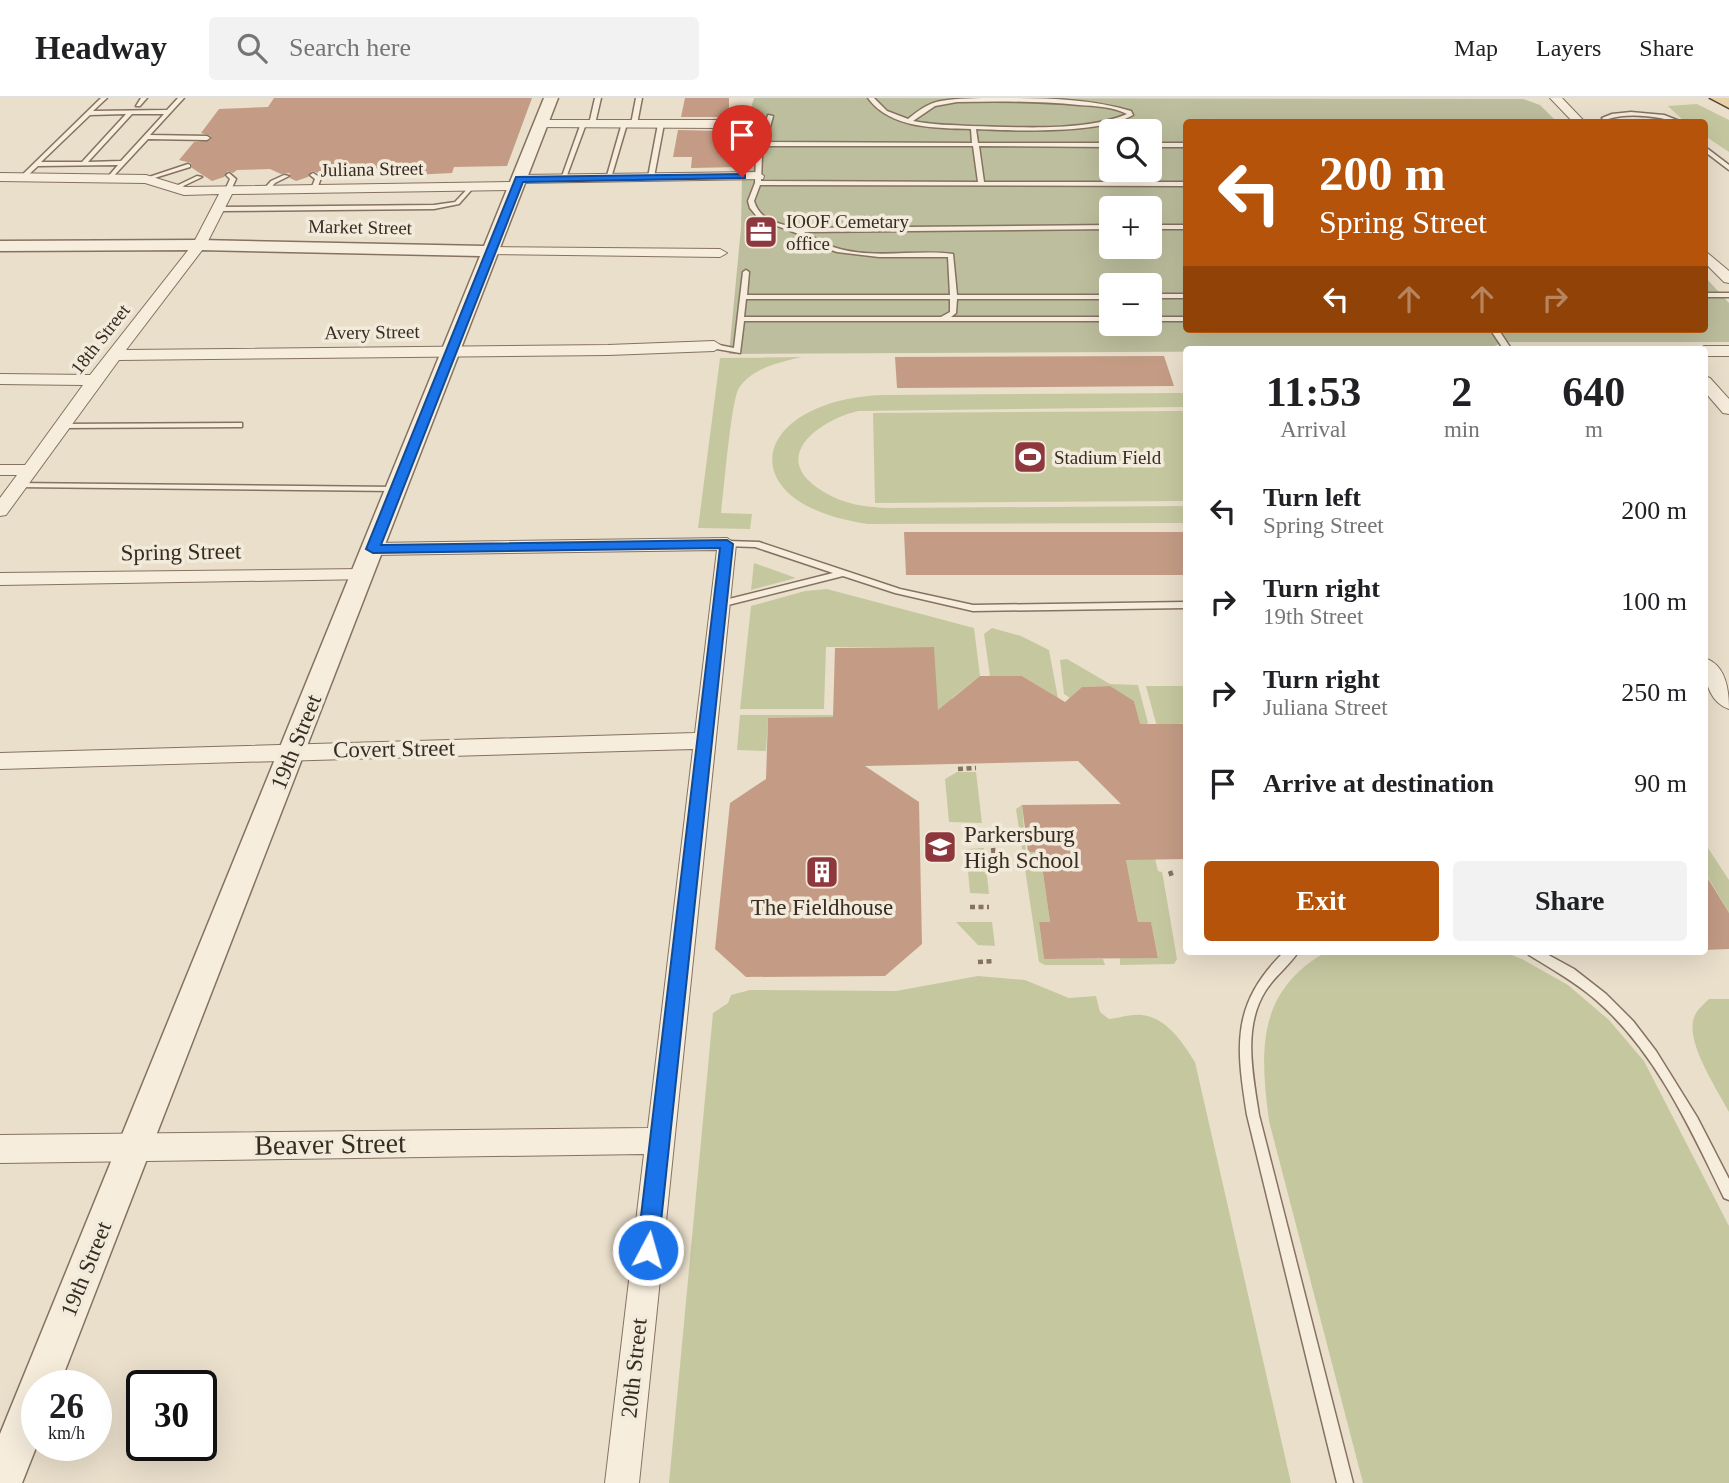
<!DOCTYPE html>
<meta charset="utf-8">
<style>
body{margin:0;font-family:"Times New Roman",serif;background:#f2f2f2;color:#202124;height:100vh;display:flex;flex-direction:column;font-size:26px;white-space:nowrap}
*{box-sizing:border-box;margin:0}
p{font-size:23px;color:#757577}
.icon{flex:none;width:38px;height:38px;fill:none;stroke:currentColor;stroke-width:2;stroke-linecap:round;stroke-linejoin:round}
.map{position:relative;flex:1;overflow:hidden}
.panel{position:absolute;left:1183px;top:248px;width:525px;height:609px;display:flex;flex-direction:column;background:#fff;border-radius:7px;box-shadow:0 7px 28px #0002}
.panel>*{flex:none}
.banner{position:absolute;left:1183px;top:21px;width:525px;height:214px;border-radius:7px;box-shadow:0 7px 28px #0002;background:#b45309;color:#fff;overflow:hidden}
.fabs{position:absolute;left:1099px;top:21px;display:grid;gap:14px}
.fabs a{display:grid;place-items:center;width:63px;height:63px;border-radius:7px;background:#fff;box-shadow:0 7px 28px #0002;font-size:35px}
.speed{position:absolute;left:21px;top:1272px;display:flex;gap:14px;font-size:35px;font-weight:700;text-align:center}
.speed>*{display:grid;place-content:center;width:91px;height:91px;border-radius:50%;background:#fff;box-shadow:0 7px 28px #0002;line-height:1}
.speed small{font-size:18px;font-weight:400}
.speed .limit{border:4px solid #111;border-radius:10px;background:#fff;color:#111}
.pin{position:absolute;display:grid;place-items:center;width:60px;height:60px;color:#fff;margin:-72px -30px;border-radius:50% 50% 50% 0;rotate:-45deg;box-shadow:0 0 7px #0007}
.pin .icon{rotate:45deg}
.me{position:absolute;width:77px;margin:-38px;rotate:6deg;stroke-linejoin:round;filter:drop-shadow(0 0 5px #0008)}
.turn{display:flex;align-items:center;gap:24px;height:147px;padding:0 21px;font-size:32px}
.turn .icon{width:91px;height:91px;stroke-width:2.5}
.turn b{display:block;font-size:49px;line-height:60px}
.lanes{display:flex;align-items:center;height:66px;padding:0 21px;background:#0003;justify-content:center;gap:35px;direction:ltr}
.lanes .off{opacity:.35}
.eta{display:flex;justify-content:space-evenly;align-items:center;height:119px;text-align:center}
.eta b{font-size:42px;font-weight:600;line-height:49px}
.primary-button{display:flex;gap:14px;margin-top:auto;padding:14px 21px}
.primary-button a{flex:1;height:80px;border-radius:7px;background:#b45309;color:#fff;font-size:28px;font-weight:600;line-height:80px;text-align:center}
.primary-button a+a{background:#f2f2f2;color:#202124}
ul{padding:0;list-style:none}
li{display:flex;align-items:center;gap:21px;height:91px;padding:0 21px}
li div{flex:1}
li b{display:block;font-size:26px}
li em{font-style:normal}
header{display:flex;align-items:center;gap:42px;box-sizing:border-box;height:98px;padding:0 35px;background:#fff;border-bottom:2px solid #e0e0e0}
header strong{font-size:33px}
nav{display:flex;gap:38px;margin-inline-start:auto;font-size:24px}
.search{width:490px;height:63px;background:#f2f2f2;display:flex;align-items:center;gap:18px;box-sizing:border-box;padding:0 24px;border-radius:7px;color:#757577;font-size:26px}
.map>svg:first-child{display:block}
</style>
<header>
<strong>Headway</strong>
<div class="search"><svg class="icon" aria-label="search" viewBox="0 0 24 24"><circle cx="10" cy="10" r="6"/><path d="M15 15l6 6"/></svg>Search here</div>
<nav><a>Map</a><a>Layers</a><a>Share</a></nav>
</header>
<div class="map">
<svg width="1729" height="1385" viewBox="0 0 1729 1385">
<rect width="100%" height="100%" fill="#eadfcb"/>
<!-- green -->
<path fill="#c5c89f" d="M1697,6L1729,22V54L1705,38L1704,24H1685L1668,8Z
M802,259C780,264 752,270 739,290C731,302 724,394 721,415L752,416L750,431L698,430L720,260Z
M1186,295V309L858,313C817,323 767,361 824,394C843,406 865,409 887,410L1186,408V425L868,426C727,406 750,302 883,297Z
M1186,313V403L875,405L873,315Z
M754,465L796,480L751,492Z
M827,491L974,530L980,578L952,600L956,632L899,655L933,549H826L824,611H740L751,508L805,493Z
M992,530L1021,538L1049,552L1058,600L1022,578H990L984,536Z
M1067,561L1110,586L1138,587L1148,625L1101,655L1139,623L1134,603L1109,588L1082,589L1070,600L1064,596L1060,562Z
M1146,588H1186V625L1157,629Z
M740,617H833V640L814,620H768L766,653L737,652Z
M957,674H976L982,725L949,724L945,681Z
M1022,707L1026,754H1040L1050,824H1039L1044,861H1103L1105,867H1045L1039,864L1016,711Z
M1704,744L1729,782V815L1705,774Z
M984,750L989,796L970,795L966,751Z
M1124,752H1153L1158,773L1162,774L1163,779L1177,861L1174,866L1120,867V860L1158,859L1151,825L1138,824Z
M956,824H992L995,848L978,847Z
M1326,854H1504L1522,861L1568,887L1609,922L1644,963L1729,1128V1385H1363L1269,1023C1260,953 1256,894 1326,854Z
M978,878L1025,882L1069,900L1096,898L1100,914L1109,921C1119,920 1132,916 1142,917C1167,920 1183,945 1195,964L1291,1385H669L713,915L728,905L731,897L750,892L896,893Z
M1709,901H1729V1014C1717,991 1688,948 1693,923C1695,913 1703,907 1709,901Z"/>
<!-- cemetery -->
<path fill="#bcbe9d" fill-rule="evenodd" d="M754,0L1523,1L1540,7L1557,24H1186V231H1704L1705,179L1729,205V244H1503L1486,252L729,256L741,130L742,79L739,69L744,32ZM1111,33H1150V72H1111ZM1111,110H1150V149H1111ZM1111,187H1150V226H1111Z"/>
<!-- building -->
<path fill="#c49c85" d="M274,0H532L507,68L454,69L452,75L393,78L396,70L332,71L318,75L312,73L308,79L296,83L290,80V75L281,76L270,71L237,72L233,75L228,73L224,79L212,83L192,70L191,65L179,62L194,44L211,42V38L201,35L219,11L268,9Z
M685,0H729V23L723,19H681Z
M730,29V32H744L739,69L691,70L692,59H673L678,32L723,33Z
M1164,258L1174,288L897,290L895,259Z
M904,434H1186V477H906Z
M934,549L938,612L980,578H1022L1065,604L1082,589L1110,588L1134,603L1140,626H1186V761L1126,762L1138,824H1151L1158,860L1044,861L1039,824H1050L1040,754H1028L1022,707L1121,706L1078,663L865,668L919,704L922,846L885,878L746,879L715,851L730,705L766,681L768,620L833,619L835,550Z
M1704,774L1729,815V851L1704,852Z"/>
<g fill="none" stroke-linecap="round" stroke-linejoin="round">
<defs>
<path id="service" d="M101,0H107L93,13L167,12L178,0H184L150,37L207,38L210,40L207,42L148,41L109,83L106,81L118,67L38,68L25,80H21V78ZM126,16L82,64H41L90,17ZM132,16H164L121,63L88,64Z
M141,0H147L140,8H136Z
M595,0H601L595,26L592,28L589,26Z
M636,0H642L637,26L634,28L631,26Z
M868,0H874L887,13L908,21C918,13 928,5 941,3C958,0 978,0 995,0C1040,0 1088,0 1131,13L1133,17C1101,36 1015,33 976,31L978,45H1111V49L979,48L984,84H1186V88L760,87L754,103C760,123 778,125 796,130L1111,127V131L804,134C814,139 823,145 833,149C871,162 914,151 953,156L957,197H1111V201H957L956,215L951,219H1111V223H744L740,255L711,250V246H714L734,250L743,174L746,172L749,174L747,197H950L948,159H879L837,154L823,149L796,135L759,121L750,110L748,103L755,85L756,58L768,17L773,18L766,44L972,45L971,31C937,30 890,31 868,0ZM957,4C997,3 1038,3 1079,7C1095,8 1114,9 1127,16C1085,34 1017,29 972,28C952,27 932,27 913,23L935,8ZM765,48H973L978,84L761,83L762,58ZM746,201H950V214L941,219H744Z
M1631,14L1664,17L1682,24C1674,25 1667,21 1660,20C1643,17 1624,16 1608,21L1609,24H1605L1602,20L1612,16Z
M661,24L664,26L654,79L651,81L648,79L658,26Z
M581,25L586,26L566,80L561,81Z
M622,25L627,26L611,80L606,81Z
M1150,45H1186V49H1150Z
M1704,48L1729,67V72L1704,53Z
M188,66L190,67V69L148,82L143,81Z
M229,75L236,81L231,92L228,94L225,92L230,81L226,77Z
M313,75L321,80L317,91L314,93L311,91L315,81L310,77Z
M284,77L289,78L275,85L268,93H264L263,92L271,83Z
M197,78L202,79L177,91L172,90Z
M471,87L474,89L459,106L434,111L218,113L215,111L218,109L434,107L455,104Z
M1150,127H1186V131H1150Z
M1704,195H1729V199H1704Z
M1150,196H1186V200H1150Z
M1150,219H1186V223H1150Z
M1490,231H1498L1512,252H1504Z
M239,325H242V329L60,330L56,328L60,326Z
M14,385L397,389L401,391L397,393L17,389L13,387Z
M727,443L759,444L900,491L973,507L1186,504V510L973,513L895,495L843,478L720,509L717,508L715,506L717,504L833,475L755,449L724,448V444Z
M1284,854H1298C1289,868 1275,878 1266,892C1242,929 1253,977 1259,1017L1353,1385H1337L1247,1017C1236,948 1231,906 1284,854Z
M1527,854H1543L1574,871L1606,896L1633,923L1656,953L1697,1019L1729,1081V1102L1724,1100C1690,1030 1656,954 1596,902C1575,884 1552,871 1529,857Z"/>
<path id="minor" d="M1550,0H1562L1585,24H1573Z
M541,22H723L729,26L723,30L537,29L535,26Z
M758,74L764,78L763,81L520,85L523,88L517,92L232,96L206,147L126,252L608,247L714,243L722,248L714,253L608,257L119,262L6,417L0,418V400L17,377H0V367H25L83,287L0,286V276L90,277L193,146L219,96L184,97L145,85L0,83V75L146,77L185,89L516,84L513,81L519,77Z
M492,149L720,151L727,155L720,159L487,156V150Z
M1704,152L1729,173V185L1724,184L1704,164Z
M1704,248H1729V258H1704V252H1697Z
M1704,278L1710,280L1729,301V316L1723,315L1704,293Z
M727,440L736,446L639,1385H605L644,1056L0,1065V1037L648,1030L693,651L0,671V655L695,635L717,452L373,457L364,451L373,445Z
M363,471L370,473L373,477L370,481L0,487V475Z
M1704,560C1726,566 1729,592 1729,611C1708,604 1704,579 1704,560Z"/>
<path id="tertiary" d="M544,0H558L59,1288H37V1347L22,1385H0V1336L480,158L199,152L0,153V143L199,142L484,148Z"/>
<path id="primary" d="M1710,0H1729V10Z"/>
</defs>
<!-- service casing -->
<use href="#service" stroke="#857261" stroke-width="3"/>
<!-- minor casing -->
<use href="#minor" stroke="#857261" stroke-width="2"/>
<!-- tertiary casing -->
<use href="#tertiary" stroke="#857261" stroke-width="3"/>
<!-- primary casing -->
<use href="#primary" stroke="#544134" stroke-width="3"/>
<!-- path -->
<path stroke="#857261" stroke-width="4.5" stroke-dasharray="5 3.5" stroke-linecap="butt" d="M958,671L976,670
M993,750L994,760
M1170,773L1172,779
M970,809H989
M978,864L995,863"/>
<!-- service -->
<use href="#service" fill="#f6eddd" fill-rule="evenodd"/>
<!-- minor -->
<use href="#minor" fill="#f6eddd" fill-rule="evenodd"/>
<!-- tertiary -->
<use href="#tertiary" fill="#f6eddd" fill-rule="evenodd"/>
<!-- primary -->
<use href="#primary" fill="#e8d1a8" fill-rule="evenodd"/>
</g>
<!-- route -->
<path fill="#1a73e8" stroke="#114b97" stroke-width="2" d="M742,76L745,77V80L523,84L381,447L727,442L733,446L658,1152L655,1159L648,1162L640,1159L637,1152L720,450L373,455L366,451L516,79Z"/>
<!-- icons -->
<defs>
<symbol id="office-square" viewBox="-11 -11 22 22"><rect x="-9" y="-9" width="18" height="18" rx="4" fill="#8e373d" stroke="#f2eada"/><path d="M-6-3h4V-5.5h4V-3h4V5H-6ZM-1-4.5V-3h2v-1.5ZM-6 0V1H6V0Z" fill="#fff"/></symbol>
<symbol id="stadium-square" viewBox="-11 -11 22 22"><rect x="-9" y="-9" width="18" height="18" rx="4" fill="#8e373d" stroke="#f2eada"/><path d="M0-5a6.5 5 0 1 0 0 10a6.5 5 0 1 0 0-10ZM-3.5-1.8h7v3.6h-7Z" fill="#fff"/></symbol>
<symbol id="school-square" viewBox="-11 -11 22 22"><rect x="-9" y="-9" width="18" height="18" rx="4" fill="#8e373d" stroke="#f2eada"/><path d="M0-5L7-2L0 1L-7-2ZM-4 1L0 2.5L4 1V4Q0 6-4 4Z" fill="#fff"/></symbol>
<symbol id="building-square" viewBox="-11 -11 22 22"><rect x="-9" y="-9" width="18" height="18" rx="4" fill="#8e373d" stroke="#f2eada"/><path d="M-4-6H4V6H1V3H-1V6H-4ZM-2.5-4.3h1.7v1.8h-1.7ZM.8-4.3h1.7v1.8H.8ZM-2.5-1h1.7V.8h-1.7ZM.8-1h1.7V.8H.8Z" fill="#fff"/></symbol>
</defs>
<g fill-rule="evenodd">
<use href="#office-square" x="742" y="115" width="38" height="38"/>
<use href="#stadium-square" x="1011" y="340" width="38" height="38"/>
<use href="#school-square" x="921" y="730" width="38" height="38"/>
<use href="#building-square" x="803" y="755" width="38" height="38"/>
</g>
<g text-anchor="middle" dominant-baseline="central" stroke-width="7" stroke-linejoin="round" paint-order="stroke">
<!-- far-street labels -->
<g font-size="19" fill="#382c22" stroke="#f2eada">
<text transform="translate(372 71) rotate(-1)">Juliana Street</text>
<text transform="translate(360 129) rotate(1)">Market Street</text>
<text transform="translate(372 234) rotate(-1)">Avery Street</text>
<text transform="translate(100 241) rotate(-52)">18th Street</text>
</g>
<!-- far-poi labels -->
<g font-size="19" fill="#382c22" stroke="#f2eada" text-anchor="start">
<text x="786" y="123">IOOF Cemetary<tspan x="786" dy="22">office</tspan></text>
<text x="1054" y="359">Stadium Field</text>
</g>
<!-- street labels -->
<g font-size="23" fill="#382c22" stroke="#f2eada">
<text transform="translate(181 454) rotate(-1)">Spring Street</text>
<text transform="translate(296 644) rotate(-68)">19th Street</text>
<text transform="translate(394 651) rotate(-1)">Covert Street</text>
<text transform="translate(86 1171) rotate(-68)">19th Street</text>
<text transform="translate(634 1270) rotate(-84)">20th Street</text>
</g>
<!-- poi labels -->
<g font-size="23" fill="#382c22" stroke="#f2eada" text-anchor="start">
<text x="964" y="736">Parkersburg<tspan x="964" dy="26">High School</tspan></text>
<text x="822" y="809" text-anchor="middle">The Fieldhouse</text>
</g>
<!-- near-street labels -->
<g font-size="28" fill="#382c22" stroke="#f2eada">
<text transform="translate(330 1046) rotate(-1)">Beaver Street</text>
</g>
</g>
</svg>
<div class="fabs">
<a><svg class="icon" aria-label="search" viewBox="0 0 24 24"><circle cx="10" cy="10" r="6"/><path d="M15 15l6 6"/></svg></a>
<a>+</a>
<a>−</a>
</div>
<div class="speed"><div>26<small>km/h</small></div><div class="limit">30</div></div>
<div class="pin" style="left:742px;top:79px;background:#d93025"><svg class="icon" aria-label="arrive" viewBox="0 0 24 24"><path d="M6 21V4h12l-3 4 3 4H6"/></svg></div>
<svg class="me" style="left:648px;top:1152px" viewBox="-20 -20 40 40"><circle r="17" fill="#1a73e8" stroke="#fff" stroke-width="3"/><path d="M0-11L8 9 0 5-8 9z" fill="#fff"/></svg>
<div class="banner">
<div class="turn"><svg class="icon" aria-label="left" viewBox="0 0 24 24"><path d="M17 20v-9H6M10 6l-5 5 5 5"/></svg><div><b>200 m</b>Spring Street</div></div>
<div class="lanes"><svg class="icon" aria-label="left" viewBox="0 0 24 24"><path d="M17 20v-9H6M10 6l-5 5 5 5"/></svg><svg class="icon off" aria-label="ahead" viewBox="0 0 24 24"><path d="M12 20V5M6 11l6-6 6 6"/></svg><svg class="icon off" aria-label="ahead" viewBox="0 0 24 24"><path d="M12 20V5M6 11l6-6 6 6"/></svg><svg class="icon off" aria-label="right" viewBox="0 0 24 24"><path d="M7 20v-9h11M14 6l5 5-5 5"/></svg></div>
</div>
<section class="panel">
<div class="eta">
<div><b>11:53</b><p>Arrival</p></div>
<div><b>2</b><p>min</p></div>
<div><b>640</b><p>m</p></div>
</div>
<ul>
<li><svg class="icon" aria-label="left" viewBox="0 0 24 24"><path d="M17 20v-9H6M10 6l-5 5 5 5"/></svg><div><b>Turn left</b><p>Spring Street</p></div><em>200 m</em></li>
<li><svg class="icon" aria-label="right" viewBox="0 0 24 24"><path d="M7 20v-9h11M14 6l5 5-5 5"/></svg><div><b>Turn right</b><p>19th Street</p></div><em>100 m</em></li>
<li><svg class="icon" aria-label="right" viewBox="0 0 24 24"><path d="M7 20v-9h11M14 6l5 5-5 5"/></svg><div><b>Turn right</b><p>Juliana Street</p></div><em>250 m</em></li>
<li><svg class="icon" aria-label="arrive" viewBox="0 0 24 24"><path d="M6 21V4h12l-3 4 3 4H6"/></svg><div><b>Arrive at destination</b></div><em>90 m</em></li>
</ul>
<div class="primary-button"><a>Exit</a><a>Share</a></div>
</section>
</div>
